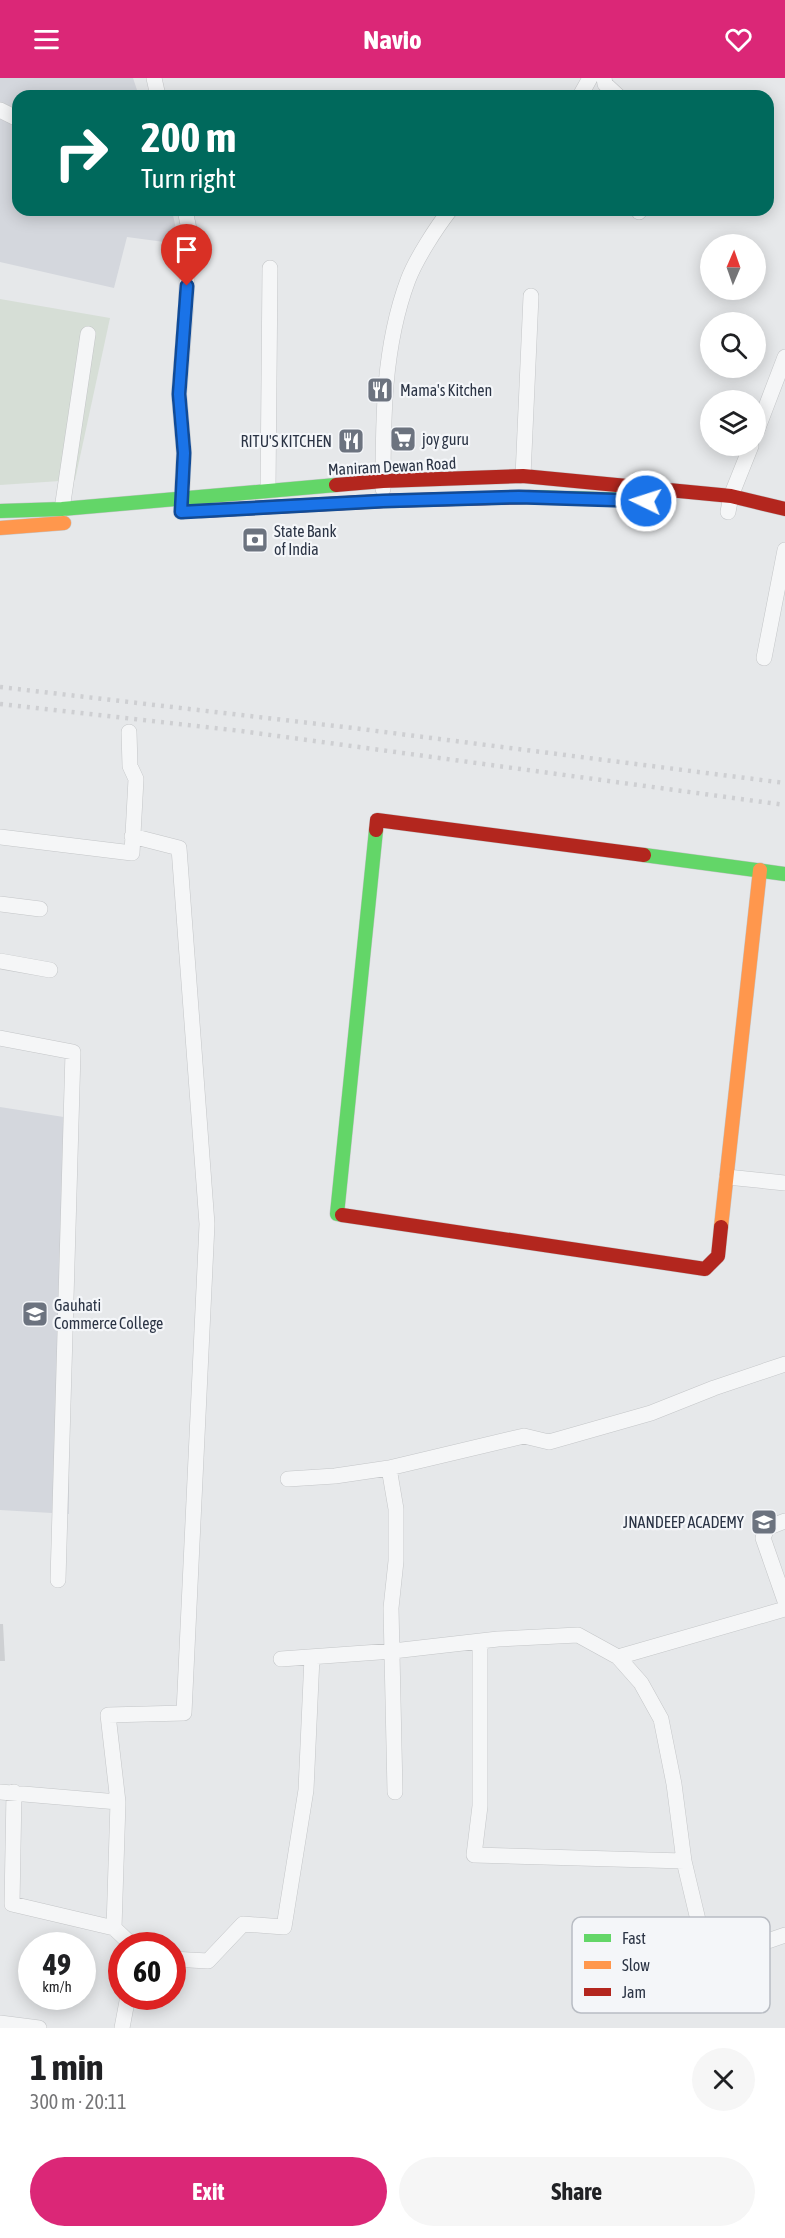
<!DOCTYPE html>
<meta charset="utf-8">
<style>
body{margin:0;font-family:"Asap Condensed",sans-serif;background:#f6f6f6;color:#202124;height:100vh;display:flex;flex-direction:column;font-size:22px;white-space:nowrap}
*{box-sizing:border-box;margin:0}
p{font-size:20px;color:#757577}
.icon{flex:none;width:33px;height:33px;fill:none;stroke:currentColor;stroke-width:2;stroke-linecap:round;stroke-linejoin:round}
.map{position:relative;height:1950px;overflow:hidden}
.drawer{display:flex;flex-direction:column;background:#fff;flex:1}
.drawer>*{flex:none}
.hud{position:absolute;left:12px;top:12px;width:762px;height:126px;border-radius:18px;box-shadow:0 3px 15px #0003;background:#00695c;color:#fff;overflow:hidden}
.needle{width:39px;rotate:2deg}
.buttons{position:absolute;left:700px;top:156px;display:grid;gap:12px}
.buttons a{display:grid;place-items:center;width:66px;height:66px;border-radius:50%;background:#fff;box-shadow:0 3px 15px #0003;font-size:30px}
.speed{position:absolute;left:18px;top:1854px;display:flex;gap:12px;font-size:30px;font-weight:700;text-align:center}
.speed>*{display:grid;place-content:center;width:78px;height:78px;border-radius:50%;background:#fff;box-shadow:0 3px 15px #0003;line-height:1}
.speed small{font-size:15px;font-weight:400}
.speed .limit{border:9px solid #d22;background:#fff;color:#111}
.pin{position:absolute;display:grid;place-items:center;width:51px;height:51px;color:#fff;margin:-62px -26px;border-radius:50% 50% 50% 0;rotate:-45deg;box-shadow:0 0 6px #0007}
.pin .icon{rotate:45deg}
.me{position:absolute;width:66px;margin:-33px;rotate:274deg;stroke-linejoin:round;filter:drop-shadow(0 0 4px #0008)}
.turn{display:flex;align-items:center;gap:21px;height:126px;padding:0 30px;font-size:27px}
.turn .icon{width:78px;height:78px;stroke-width:2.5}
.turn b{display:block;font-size:42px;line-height:51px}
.round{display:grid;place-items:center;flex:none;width:63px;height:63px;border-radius:32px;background:#f6f6f6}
.head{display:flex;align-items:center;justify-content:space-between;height:102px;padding:0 30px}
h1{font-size:36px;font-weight:700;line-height:45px}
.action{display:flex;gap:12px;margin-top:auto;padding:12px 30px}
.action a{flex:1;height:69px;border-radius:36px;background:#db2777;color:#fff;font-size:24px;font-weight:700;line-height:69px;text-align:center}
.action a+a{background:#f6f6f6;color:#202124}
header{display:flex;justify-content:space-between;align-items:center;height:78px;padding:0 30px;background:#db2777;color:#fff;font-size:27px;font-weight:700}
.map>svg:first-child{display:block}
</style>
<header><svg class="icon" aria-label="menu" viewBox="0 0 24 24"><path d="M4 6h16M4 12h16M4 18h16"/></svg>Navio<svg class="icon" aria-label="heart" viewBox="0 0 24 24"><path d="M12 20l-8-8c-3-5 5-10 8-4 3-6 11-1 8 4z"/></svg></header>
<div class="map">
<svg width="785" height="1950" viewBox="0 0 785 1950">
<rect width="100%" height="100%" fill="#e6e8ea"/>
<!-- built -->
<path fill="#d4d7dd" d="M0,0H133L139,18H18V132H172L179,166L127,159L114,210L0,184Z
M0,1029L70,1040L69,1436L0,1432Z"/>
<!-- green -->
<path fill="#d6ded6" d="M0,221L110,240L75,402L0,407Z"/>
<!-- building -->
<path fill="#ced0d3" d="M0,1546H3L5,1583H0Z"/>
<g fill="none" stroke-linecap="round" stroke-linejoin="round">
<defs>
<path id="street" d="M154,0L158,18
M604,0L605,6L618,18
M580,18L590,0
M0,32L18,41
M638,132L639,134
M756,355L785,279
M523,398L531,218
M383,411C383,341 383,269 408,202C416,181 436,150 450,132
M268,412L270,190
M62,431L88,256
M181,434L184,375L179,316L186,227L189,151L185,132
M728,434L731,418L751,368
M764,580L785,472
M132,758L179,770L207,1146L184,1635L108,1637L118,1724L114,1850L133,1868
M0,759L132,775L136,701L130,688L129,654
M0,826L40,831
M0,883L50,892
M0,960L73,974L58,1502
M727,1099L785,1105
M389,1390L396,1431V1483L391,1530L395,1714
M288,1401L335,1398L389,1390L524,1358L549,1364L651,1335L714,1310L785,1286
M785,1443L767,1450L763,1460L785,1523
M480,1563V1728L474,1777L684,1783
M618,1579L785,1531
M281,1581L393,1573L498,1561L578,1557L618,1579L641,1605L661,1641L674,1706L684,1783L708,1884L785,1857
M0,1714L118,1724
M14,1714L12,1826L114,1850
M172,1881L208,1883L243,1846L284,1849L306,1712L312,1579
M0,1945L39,1950
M122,1950L128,1918"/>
<path id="fast" d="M529,419L636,422
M0,433L62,431L336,407
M644,777L785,796
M342,1137L337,1136L376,752"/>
<path id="slow" d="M0,450L64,445
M721,1149L760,792"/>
<path id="jam" d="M336,407L383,403L523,398L731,418L785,431
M201,433L383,423L529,419
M376,752L377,742L644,777
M342,1137L705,1191L718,1178L721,1149"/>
</defs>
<!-- street casing -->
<use href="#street" stroke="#c4c6c8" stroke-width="16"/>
<!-- fast casing -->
<use href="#fast" stroke="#c4c6c8" stroke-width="15"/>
<!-- slow casing -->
<use href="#slow" stroke="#c4c6c8" stroke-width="15"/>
<!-- jam casing -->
<use href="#jam" stroke="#c4c6c8" stroke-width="15"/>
<!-- street -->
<use href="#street" stroke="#f5f6f7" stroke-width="15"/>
<!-- fast -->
<use href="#fast" stroke="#63d668" stroke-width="14"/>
<!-- slow -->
<use href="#slow" stroke="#ff974d" stroke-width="14"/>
<!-- jam -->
<use href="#jam" stroke="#b3261e" stroke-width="14"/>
<!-- rail -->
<path stroke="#cecfd2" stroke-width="4.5" stroke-dasharray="3 6" stroke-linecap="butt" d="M0,609L353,650L785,705
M0,626L241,653L785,727"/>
</g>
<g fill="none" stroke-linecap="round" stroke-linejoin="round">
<defs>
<path id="route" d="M187,208L179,316L184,375L181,434L383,423L519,419L646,423"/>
</defs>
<!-- route casing -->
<use href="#route" stroke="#114b97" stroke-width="15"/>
<!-- route -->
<use href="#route" stroke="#1a73e8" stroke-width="10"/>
</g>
<!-- icons -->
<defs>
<symbol id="restaurant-square" viewBox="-11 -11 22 22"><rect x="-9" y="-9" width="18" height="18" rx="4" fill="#6c737f" stroke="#f4f6f9"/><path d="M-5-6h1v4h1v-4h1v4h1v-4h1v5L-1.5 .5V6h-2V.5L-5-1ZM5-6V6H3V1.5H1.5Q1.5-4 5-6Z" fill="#fff"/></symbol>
<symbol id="supermarket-square" viewBox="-11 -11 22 22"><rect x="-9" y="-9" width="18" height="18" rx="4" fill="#6c737f" stroke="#f4f6f9"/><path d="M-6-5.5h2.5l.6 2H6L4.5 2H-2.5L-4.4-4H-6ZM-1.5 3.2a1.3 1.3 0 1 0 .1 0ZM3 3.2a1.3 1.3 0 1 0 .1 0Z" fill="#fff"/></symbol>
<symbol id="bank-square" viewBox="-11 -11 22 22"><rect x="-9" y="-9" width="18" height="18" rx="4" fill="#6c737f" stroke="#f4f6f9"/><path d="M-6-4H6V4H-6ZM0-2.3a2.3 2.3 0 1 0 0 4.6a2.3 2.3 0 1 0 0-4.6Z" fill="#fff"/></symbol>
<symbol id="university-square" viewBox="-11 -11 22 22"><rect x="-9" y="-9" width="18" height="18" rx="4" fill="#6c737f" stroke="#f4f6f9"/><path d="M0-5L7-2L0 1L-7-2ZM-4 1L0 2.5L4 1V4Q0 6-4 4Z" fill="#fff"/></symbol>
<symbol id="school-square" viewBox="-11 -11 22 22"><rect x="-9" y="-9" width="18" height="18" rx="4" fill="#6c737f" stroke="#f4f6f9"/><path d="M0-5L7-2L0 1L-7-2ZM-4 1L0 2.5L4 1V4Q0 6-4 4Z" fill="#fff"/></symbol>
</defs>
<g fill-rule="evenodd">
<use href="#restaurant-square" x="365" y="297" width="30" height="30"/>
<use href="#supermarket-square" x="388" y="346" width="30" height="30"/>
<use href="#restaurant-square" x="336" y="348" width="30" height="30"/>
<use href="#bank-square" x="240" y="447" width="30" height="30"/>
<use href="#university-square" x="20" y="1221" width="30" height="30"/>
<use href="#school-square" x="749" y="1429" width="30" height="30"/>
</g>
<g text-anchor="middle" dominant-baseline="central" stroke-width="4.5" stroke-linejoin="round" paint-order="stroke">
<!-- poi labels -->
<g font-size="16" fill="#2b3445" stroke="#f4f6f9" text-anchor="start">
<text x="400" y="312">Mama's Kitchen</text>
<text x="422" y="361">joy guru</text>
<text x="332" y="363" text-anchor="end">RITU'S KITCHEN</text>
<text x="274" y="453">State Bank<tspan x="274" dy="18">of India</tspan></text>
<text x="54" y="1227">Gauhati<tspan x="54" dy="18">Commerce College</tspan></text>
<text x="744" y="1444" text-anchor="end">JNANDEEP ACADEMY</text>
</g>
<!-- street labels -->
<g font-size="16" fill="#2b3445" stroke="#f4f6f9">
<text transform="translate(392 388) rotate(-3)">Maniram Dewan Road</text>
</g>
</g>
<!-- legend -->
<rect x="572" y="1839" width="198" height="96" rx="9" fill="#f4f6f9" stroke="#b8bcc3" stroke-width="1.5"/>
<rect x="584" y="1856" width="27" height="8" fill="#63d668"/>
<rect x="584" y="1883" width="27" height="8" fill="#ff974d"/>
<rect x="584" y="1910" width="27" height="8" fill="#b3261e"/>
<g font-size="16" fill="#2b3445">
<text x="622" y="1866">Fast</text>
<text x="622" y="1893">Slow</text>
<text x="622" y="1920">Jam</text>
</g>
</svg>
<div class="buttons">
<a><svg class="needle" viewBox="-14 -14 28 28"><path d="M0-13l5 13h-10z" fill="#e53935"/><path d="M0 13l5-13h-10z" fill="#757577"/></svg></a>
<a><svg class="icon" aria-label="search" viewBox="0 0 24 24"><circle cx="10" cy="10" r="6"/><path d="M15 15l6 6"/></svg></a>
<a><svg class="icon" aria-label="layers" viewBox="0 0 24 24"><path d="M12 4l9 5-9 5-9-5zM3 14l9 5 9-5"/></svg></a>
</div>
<div class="speed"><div>49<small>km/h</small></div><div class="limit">60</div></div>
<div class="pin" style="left:187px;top:208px;background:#d93025"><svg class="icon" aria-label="arrive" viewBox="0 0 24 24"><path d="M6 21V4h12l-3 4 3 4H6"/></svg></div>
<svg class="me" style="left:646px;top:423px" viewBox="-20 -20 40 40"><circle r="17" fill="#1a73e8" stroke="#fff" stroke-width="3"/><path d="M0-11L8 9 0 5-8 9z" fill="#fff"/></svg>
<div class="hud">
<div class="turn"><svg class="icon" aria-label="right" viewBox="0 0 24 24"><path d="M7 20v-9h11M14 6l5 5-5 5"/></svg><div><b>200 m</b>Turn right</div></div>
</div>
</div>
<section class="drawer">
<div class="head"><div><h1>1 min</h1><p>300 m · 20:11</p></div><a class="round"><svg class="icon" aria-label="close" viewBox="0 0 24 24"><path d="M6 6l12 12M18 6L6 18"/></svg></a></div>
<div class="action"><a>Exit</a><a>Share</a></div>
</section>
